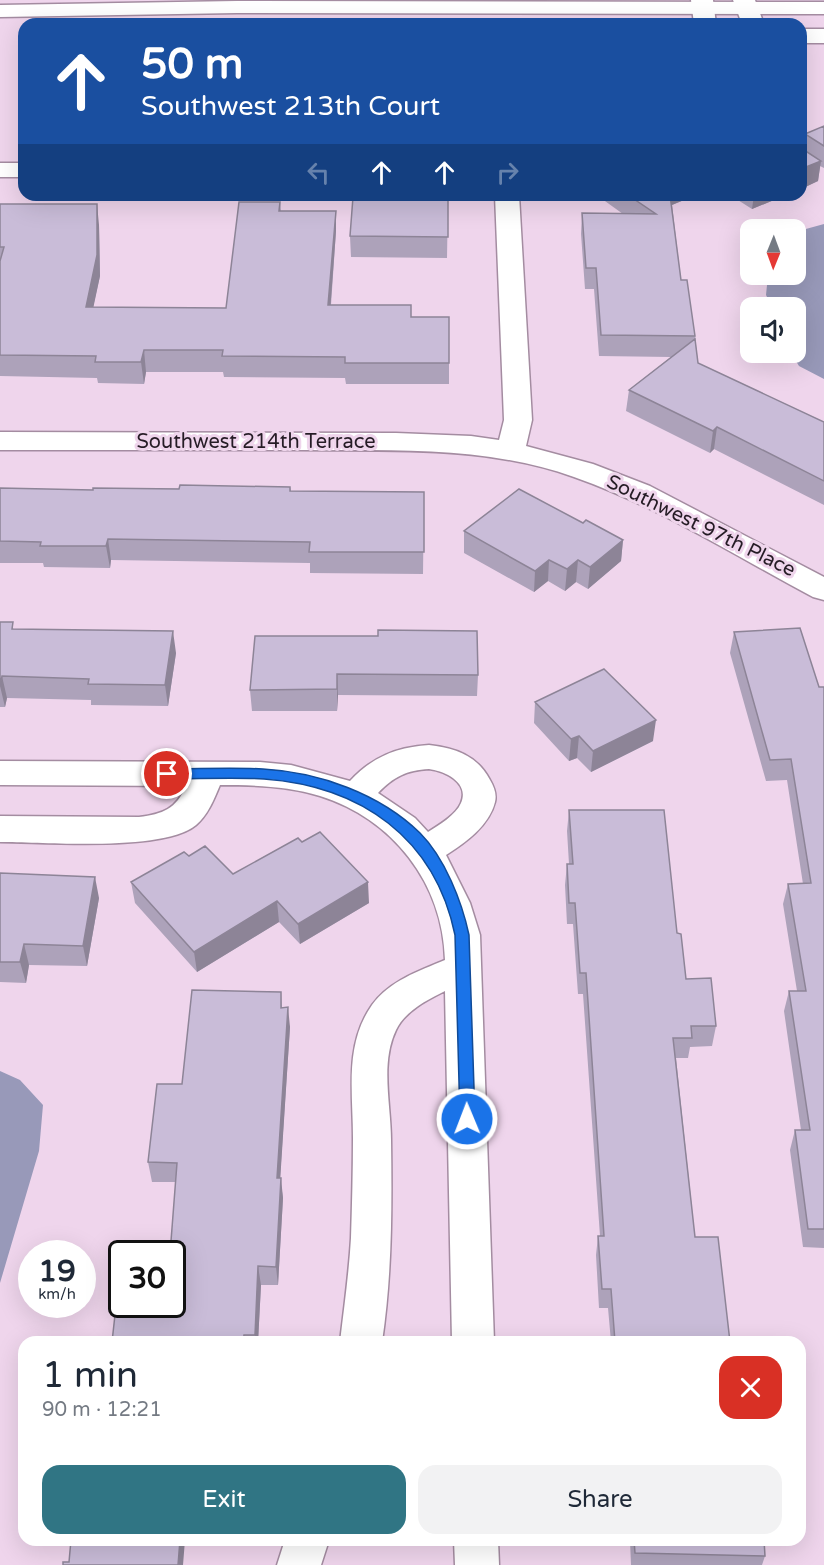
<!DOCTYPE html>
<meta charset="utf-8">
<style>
body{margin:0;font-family:"Varela Round",sans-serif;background:#f2f2f3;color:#1f2937;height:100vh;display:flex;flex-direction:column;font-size:22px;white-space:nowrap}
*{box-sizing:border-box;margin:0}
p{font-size:20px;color:#747a83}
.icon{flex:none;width:33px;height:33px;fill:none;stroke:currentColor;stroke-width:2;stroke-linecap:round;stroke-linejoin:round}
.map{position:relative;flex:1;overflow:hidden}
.panel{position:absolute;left:18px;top:1336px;width:788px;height:210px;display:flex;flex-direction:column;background:#fff;border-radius:18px;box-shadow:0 6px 24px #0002}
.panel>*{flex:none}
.banner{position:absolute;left:18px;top:18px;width:789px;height:183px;border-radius:18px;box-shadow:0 6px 24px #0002;background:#1a4fa0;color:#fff;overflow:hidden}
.needle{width:39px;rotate:181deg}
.buttons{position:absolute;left:740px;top:219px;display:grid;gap:12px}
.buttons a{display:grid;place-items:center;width:66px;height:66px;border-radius:12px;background:#fff;box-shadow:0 6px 24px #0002;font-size:30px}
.speed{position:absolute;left:18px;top:1240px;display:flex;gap:12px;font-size:30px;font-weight:700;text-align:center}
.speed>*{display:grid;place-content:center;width:78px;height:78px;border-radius:50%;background:#fff;box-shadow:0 6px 24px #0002;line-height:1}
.speed small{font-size:15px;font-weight:400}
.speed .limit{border:3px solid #111;border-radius:9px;background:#fff;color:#111}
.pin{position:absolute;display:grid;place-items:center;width:51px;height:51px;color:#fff;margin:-26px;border:3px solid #fff;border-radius:50%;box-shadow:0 2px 6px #0007}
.me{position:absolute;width:66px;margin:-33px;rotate:359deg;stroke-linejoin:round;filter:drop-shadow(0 0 4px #0008)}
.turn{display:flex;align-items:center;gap:21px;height:126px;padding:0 24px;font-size:27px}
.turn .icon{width:78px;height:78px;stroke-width:2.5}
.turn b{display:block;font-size:42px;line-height:51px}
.lanes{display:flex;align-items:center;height:57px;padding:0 24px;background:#0003;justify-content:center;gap:30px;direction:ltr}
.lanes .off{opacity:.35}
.round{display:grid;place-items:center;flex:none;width:63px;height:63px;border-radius:18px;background:#f2f2f3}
.headline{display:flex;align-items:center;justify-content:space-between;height:102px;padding:0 24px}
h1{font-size:36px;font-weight:600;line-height:45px}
.cta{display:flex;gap:12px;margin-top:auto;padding:12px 24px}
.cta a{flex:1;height:69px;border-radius:18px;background:#307584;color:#fff;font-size:24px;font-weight:600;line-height:69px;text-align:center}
.cta a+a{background:#f2f2f3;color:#1f2937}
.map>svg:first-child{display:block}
</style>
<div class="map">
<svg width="824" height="1565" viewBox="0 0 824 1565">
<rect width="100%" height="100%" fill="#efd5ec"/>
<!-- water -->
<path fill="#9899b9" d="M824,224V379L799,366L791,353L795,352V308L772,307L766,295L768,275L795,274V232Z
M0,1071L20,1080L43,1105L39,1151L0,1283Z"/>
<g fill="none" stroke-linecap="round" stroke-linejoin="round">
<defs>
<path id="minor" d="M691,0H713L716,24H694Z
M733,0H755L764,24H742Z
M0,163H24V177H0Z
M495,195H519L532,420L526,446L593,464L650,486L824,577V600L813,597C736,556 657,506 574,477C485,445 388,451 295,450C197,450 98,450 0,450V432L396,433L471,436L499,440L504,420Z
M429,745C455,748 477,755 490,780C494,787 497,794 495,802C489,826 465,843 446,855L470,903L480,935L494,1342H452L445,991C427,1000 405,1011 396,1030C380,1063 391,1105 391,1140C392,1207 392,1275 382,1342H340C344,1308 349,1273 351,1238C352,1205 353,1171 353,1138C353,1092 344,1045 372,1005C389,981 419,971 445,960C443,883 393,819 320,796C288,786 253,785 220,785C214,799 208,815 196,825C164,852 45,842 0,842V816L139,817C163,814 176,809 186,786L0,785V761L260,762L291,765L350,781C372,757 397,747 429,745ZM429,769C444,771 470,782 461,803C456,815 439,825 428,832L415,818L378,793C393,777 407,770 429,769Z
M285,1540H329L321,1565H277Z
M454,1540H498L499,1565H455Z"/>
<path id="tertiary" d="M237,1L824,2V14L237,13L0,17V5Z
M801,29H824V43H801Z"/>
</defs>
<!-- minor casing -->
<use href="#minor" stroke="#a48ca1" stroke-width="3"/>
<!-- tertiary casing -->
<use href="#tertiary" stroke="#a48ca1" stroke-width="3"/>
<!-- minor -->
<use href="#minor" fill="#fff" fill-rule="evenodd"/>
<!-- tertiary -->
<use href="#tertiary" fill="#fff" fill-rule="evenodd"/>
</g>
<!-- wall -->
<path fill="#ada2ba" d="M824,126V168L820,166L818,181L801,189V148L803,149L805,134Z
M598,195H696L672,205L681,280L695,336L698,363L824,422V505L714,449L710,453L626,411L629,390L671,357L599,356L594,289H585L581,234L582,213L623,214L598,196Z
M730,195H786L752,209Z
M448,197L447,258L351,257L350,236Z
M280,202L281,211H336V231L331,305L411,317L449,363V384H346L345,378L224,377L223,372H146L144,384L98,383L97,378L0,376V204L99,225L100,276L93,307L226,308Z
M290,487L291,491L424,492L423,574L310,573V563L111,560L110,568L44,567L43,563H0V488L93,490Z
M583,523L623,540L621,561L588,589L576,582L565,591L548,581L534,592L464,553V531Z
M0,622L14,629L176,653L168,706L91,705V700L7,698L5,707H0Z
M734,632L819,687H824V1248L803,1247L790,1150L795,1130H801L784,1011L789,991H797L783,904L788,884H803L787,780L766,781L730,653Z
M378,636L478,675L477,696L338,695L337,711H252L250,690Z
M535,702L653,741L591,772L577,758L569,761L534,723Z
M569,810L677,933L686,979L716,1026L712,1046L690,1047L688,1058H676L695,1237L730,1342H611L608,1308H599L596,1255L598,1236H600L583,994H578L573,924H567L565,885L567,864H569L567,831Z
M0,873L99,898L87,966L29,965L26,983L0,982Z
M233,874L369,903L300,944L279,922L197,972L135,903L131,882Z
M281,992L282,1008L290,1027L280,1178L283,1198L278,1285H261L258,1342H112L172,1305L176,1182H152L148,1162L182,1084Z
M630,1540H764L765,1556L762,1565H631Z"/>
<!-- shaded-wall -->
<path fill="#8d8497" d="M821,161L818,181L801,189V169Z
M668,195H696L667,207Z
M754,195H786L752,209Z
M97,204L99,225L100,276L89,328L86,307Z
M336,211V231L329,326L328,305Z
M144,350L146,372L144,384L141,362Z
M717,427L714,449L710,453L713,431Z
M108,539L111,560L110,568L106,546Z
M623,540L621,561L588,589L590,567Z
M549,560L548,581L534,592L535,571Z
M578,560L576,582L565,591L567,569Z
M173,631L176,653L168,706L165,685Z
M337,674L338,695L337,711Z
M2,676L7,698L5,707L0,686Z
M656,720L653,741L591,772L593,751Z
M579,736L577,758L569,761L571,739Z
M95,877L99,898L87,966L83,946Z
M368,882L369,903L300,944L298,924Z
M277,901L279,922L197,972L194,952Z
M24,944L29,965L26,983L20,962Z
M288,1007L290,1027L279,1198L277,1178Z
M281,1178L283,1198L278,1285L276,1267Z
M258,1266L261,1285L258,1342H256L255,1335Z
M180,1540H185L183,1565H178Z"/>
<!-- building -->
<path fill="#c9bcd8" stroke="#8d8497" stroke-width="1.5" d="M824,126V146L805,134Z
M801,148L821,161L801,169Z
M628,195H670L681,280H687L695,336L601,335L596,268H586L582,213L656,214Z
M353,197H448V237L350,236Z
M239,202H280L279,211H336L328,305H411V317H449V363H345V357L222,356L223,350H144L141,362H95L96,356L0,355V261L4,247H0V204H97V255L86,307L226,308Z
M695,339L698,363L824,422V481L717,427L713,431L629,390Z
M180,485L290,487V491L424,492V552H309L310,542L108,539L106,546H40L41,542L0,541V488L93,490V488L179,489Z
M519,489L583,523L586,520L623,540L590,567L578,560L567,569L549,560L535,571L464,531Z
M0,622H13L12,629L173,631L165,685L88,684L89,679L2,676L0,686Z
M800,628L819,687H824V1229H808L795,1130H810L789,991H806L788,884L811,883L791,759L770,760L734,632Z
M378,630L477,631L478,675L337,674V689L250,690L255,636H378Z
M604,669L656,720L593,751L579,736L571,739L535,702Z
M569,810H664L677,933L681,934L686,979L711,978L716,1026H691L692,1038H673L695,1237H718L730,1342H615L611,1289H602L598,1236H604L586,973H580L575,903H569L567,864H573Z
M320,832L368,882L298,924L277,901L194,952L131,882L184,852L189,856L205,846L233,874L298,838L302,842Z
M0,873L95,877L83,946L24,944L20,962H0Z
M192,990L281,992V1008L288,1007L277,1178H281L276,1267L258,1266L255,1335H244L243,1342H112L118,1288H122V1305H172V1254H170L177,1163L148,1162L157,1084H182Z
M71,1540H180L178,1565H63V1562H69Z
M634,1540H764L765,1556L635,1553Z"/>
<!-- route -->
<path fill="#1a73e8" stroke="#114b97" stroke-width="1.5" d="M167,769C199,769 231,767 263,769C319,772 380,794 420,833C445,858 462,902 469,935L475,1119L473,1124L467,1126L462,1124L460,1119L455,935C435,838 361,786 264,779C232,777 199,779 167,779L160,774Z"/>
<g text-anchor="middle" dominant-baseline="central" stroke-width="6" stroke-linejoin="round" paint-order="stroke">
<!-- street labels -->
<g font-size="20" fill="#251c25" stroke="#efd5ec">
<text x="256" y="442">Southwest 214th Terrace</text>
<text transform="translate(701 526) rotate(26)">Southwest 97th Place</text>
</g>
</g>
</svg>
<div class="buttons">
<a><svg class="needle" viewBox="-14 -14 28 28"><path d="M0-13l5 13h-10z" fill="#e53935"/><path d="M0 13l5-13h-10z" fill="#747a83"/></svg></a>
<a><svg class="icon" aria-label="sound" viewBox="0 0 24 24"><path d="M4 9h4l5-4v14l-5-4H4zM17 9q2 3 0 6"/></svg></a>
</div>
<div class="speed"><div>19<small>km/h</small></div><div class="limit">30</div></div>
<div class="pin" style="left:167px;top:774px;background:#d93025"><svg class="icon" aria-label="arrive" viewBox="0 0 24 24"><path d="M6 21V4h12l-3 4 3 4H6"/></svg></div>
<svg class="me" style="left:467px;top:1119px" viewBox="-20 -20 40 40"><circle r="17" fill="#1a73e8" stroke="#fff" stroke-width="3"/><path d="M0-11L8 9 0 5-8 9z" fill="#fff"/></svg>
<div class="banner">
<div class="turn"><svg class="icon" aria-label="ahead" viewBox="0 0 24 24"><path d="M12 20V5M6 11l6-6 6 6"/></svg><div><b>50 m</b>Southwest 213th Court</div></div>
<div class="lanes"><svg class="icon off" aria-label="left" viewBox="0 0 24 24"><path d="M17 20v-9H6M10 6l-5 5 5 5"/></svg><svg class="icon" aria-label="ahead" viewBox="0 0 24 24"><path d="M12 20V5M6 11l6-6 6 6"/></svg><svg class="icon" aria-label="ahead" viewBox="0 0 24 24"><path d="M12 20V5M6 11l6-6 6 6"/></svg><svg class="icon off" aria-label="right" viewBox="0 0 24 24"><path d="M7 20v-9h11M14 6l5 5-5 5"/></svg></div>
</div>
<section class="panel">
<div class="headline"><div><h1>1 min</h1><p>90 m · 12:21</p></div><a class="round" style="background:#d93025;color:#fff"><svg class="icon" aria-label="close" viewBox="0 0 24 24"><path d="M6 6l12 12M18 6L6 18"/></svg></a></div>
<div class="cta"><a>Exit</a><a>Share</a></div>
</section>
</div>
